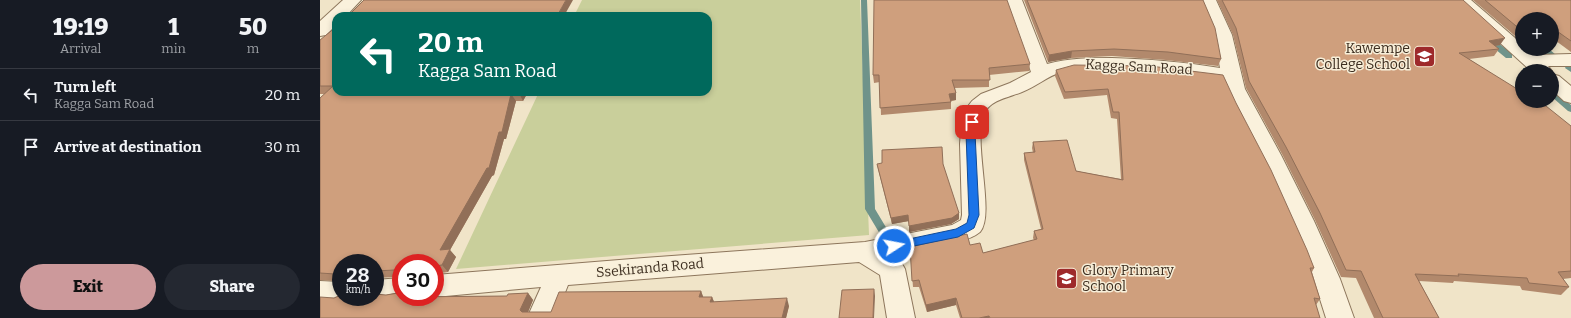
<!DOCTYPE html>
<meta charset="utf-8">
<style>
body{margin:0;font-family:Bitter,serif;background:#242831;color:#f1f3f6;height:100vh;display:flex;flex-direction:column;font-size:15px;white-space:nowrap}
*{box-sizing:border-box;margin:0}
p{font-size:13px;color:#9ea1a6}
.icon{flex:none;width:22px;height:22px;fill:none;stroke:currentColor;stroke-width:2;stroke-linecap:round;stroke-linejoin:round}
.map{position:relative;flex:1;overflow:hidden}
.panel{display:flex;flex-direction:column;background:#171b24;width:320px}
.panel>*{flex:none}
.hud{position:absolute;left:12px;top:12px;width:380px;height:84px;border-radius:12px;box-shadow:0 2px 6px #0003;background:#00695c;color:#fff;overflow:hidden}
.buttons{position:absolute;left:1195px;top:12px;display:grid;gap:8px}
.buttons a{display:grid;place-items:center;width:44px;height:44px;border-radius:50%;background:#171b24;box-shadow:0 2px 6px #0003;font-size:20px}
.speed{position:absolute;left:12px;top:254px;display:flex;gap:8px;font-size:20px;font-weight:700;text-align:center}
.speed>*{display:grid;place-content:center;width:52px;height:52px;border-radius:50%;background:#171b24;box-shadow:0 2px 6px #0003;line-height:1}
.speed small{font-size:10px;font-weight:400}
.speed .limit{border:6px solid #d22;background:#fff;color:#111}
.pin{position:absolute;display:grid;place-items:center;width:34px;height:34px;color:#fff;margin:-17px;border-radius:8px;box-shadow:0 2px 6px #0006}
.me{position:absolute;width:44px;margin:-22px;rotate:79deg;stroke-linejoin:round;filter:drop-shadow(0 0 3px #0008)}
.turn{display:flex;align-items:center;gap:14px;height:84px;padding:0 20px;font-size:18px}
.turn .icon{width:52px;height:52px;stroke-width:2.5}
.turn b{display:block;font-size:28px;line-height:34px}
.eta{display:flex;justify-content:space-evenly;align-items:center;height:68px;text-align:center}
.eta b{font-size:24px;font-weight:800;line-height:28px}
.primary-button{display:flex;gap:8px;margin-top:auto;padding:8px 20px}
.primary-button a{flex:1;height:46px;border-radius:24px;background:#cc999b;color:#111;font-size:16px;font-weight:800;line-height:46px;text-align:center}
.primary-button a+a{background:#242831;color:#f1f3f6}
ul{padding:0;list-style:none}
li{display:flex;align-items:center;gap:12px;height:52px;padding:0 20px;border-top:1px solid #363941}
li div{flex:1}
li b{display:block;font-size:15px}
li em{font-style:normal}
main{display:flex;flex:1;min-height:0}
.map>svg:first-child{display:block}
</style>
<main>
<section class="panel">
<div class="eta">
<div><b>19:19</b><p>Arrival</p></div>
<div><b>1</b><p>min</p></div>
<div><b>50</b><p>m</p></div>
</div>
<ul>
<li><svg class="icon" aria-label="left" viewBox="0 0 24 24"><path d="M17 20v-9H6M10 6l-5 5 5 5"/></svg><div><b>Turn left</b><p>Kagga Sam Road</p></div><em>20 m</em></li>
<li><svg class="icon" aria-label="arrive" viewBox="0 0 24 24"><path d="M6 21V4h12l-3 4 3 4H6"/></svg><div><b>Arrive at destination</b></div><em>30 m</em></li>
</ul>
<div class="primary-button"><a>Exit</a><a>Share</a></div>
</section>
<div class="map">
<svg width="1251" height="318" viewBox="0 0 1251 318">
<rect width="100%" height="100%" fill="#f0e4c8"/>
<!-- green -->
<path fill="#c9cf9b" d="M262,0H540L549,235L136,269L219,92H388V16H254Z"/>
<g fill="none" stroke-linecap="round" stroke-linejoin="round">
<!-- stream -->
<path fill="#6f938a" fill-rule="evenodd" d="M541,0H547L555,209L570,234L574,249L573,252L569,253L565,252L560,234L545,209Z
M1164,36H1170L1192,54V58H1186L1164,40Z
M1220,49H1229L1236,55L1235,57H1229Z
M1246,66H1251V72L1245,68Z
M1203,68H1209L1211,71H1203Z
M1232,90L1251,105V112L1248,111L1232,97Z"/>
<defs>
<path id="minor" d="M23,0H41L26,16H16V25L6,35L0,36V21Z
M686,0H702L727,64C749,58 770,58 792,58C828,59 864,62 900,68L894,35L880,0H896L912,35L925,89L961,155L994,221L1020,279L1034,318H1006C989,262 966,209 940,156C928,131 910,107 902,80C863,73 824,70 784,70C771,70 756,68 742,72C727,76 716,87 702,92C690,97 671,100 665,112C651,138 676,214 660,232C654,237 645,240 638,242L571,256L581,262L585,269L595,318H567L560,275L539,262L248,285L235,318H207L221,287L115,297V275L324,258L545,242L632,225L641,220L642,215L640,144L642,118L645,110L652,101L661,94L690,83L711,72Z
M1133,0H1151L1202,44V49H1208L1215,55L1251,54V66H1228L1232,71H1211Z
M1232,74L1239,76L1251,86V103L1244,101L1232,90Z
M81,278V297H89C76,302 59,303 46,299L45,297H55V280Z
M0,281L21,282V297H32L30,301L21,304L0,303Z"/>
</defs>
<!-- minor casing -->
<use href="#minor" stroke="#8d765c" stroke-width="2"/>
<!-- minor -->
<use href="#minor" fill="#faf1dc" fill-rule="evenodd"/>
</g>
<!-- wall -->
<path fill="#b2896c" d="M704,0H883L901,59L898,66L846,60L792,56L751,58L728,62Z
M897,0H1143L1180,45L1175,46L1179,49L1174,56L1149,59L1251,126V278L1243,279L1249,287L1241,295L1202,290L1200,286L1134,281L1133,283L1099,281L1119,318H1054L1036,278L1021,277L995,220L962,154L926,88L913,35Z
M1153,0H1251V52L1232,38V19H1202V41H1201Z
M0,40L16,92H208L203,101H196L186,139H184L174,175L172,176L130,250L136,257L128,272L115,274V263H81V297L187,296L208,293L213,300L208,312H231L381,291L383,297H392L394,302L469,306L466,318H0L14,298L66,295L79,292L76,288L75,277L55,278V263H21V294L15,288V281L0,280V98L5,94H0Z
M710,64L709,71L669,75V87L635,88L636,93V100L631,101V109L561,115L560,82L554,83L553,75Z
M736,70L916,103L994,268L992,272L1000,299L996,305L1000,318H640L636,305L607,312L599,287H593L590,247L650,245L663,253L714,240L713,238L714,231L721,229L704,160V153H713L712,148L713,142L756,171L801,179L797,119L791,118L787,95L744,99L735,76Z
M557,164H623L639,219L631,224L589,232V221L572,224L558,169Z"/>
<!-- shaded-wall -->
<path fill="#916f58" d="M246,0H253L244,16H237Z
M1185,38L1180,45L1164,48L1169,41Z
M752,51L751,58L728,62L729,55Z
M199,92H208L203,101L199,93Z
M636,93V100L629,101V94Z
M191,94L196,101L186,139H184L174,175L172,176L130,250L136,257L128,272L122,265L120,250L179,132Z
M639,213V219L631,224L589,232V226Z
M588,215L589,221L572,224L571,218Z
M554,289L555,296L554,318H553Z
M381,291L384,299L379,297Z
M208,293L213,300L206,317L200,310Z
M392,297L395,304L390,302Z
M467,298L469,306L466,318H462Z
M636,298V305L607,312L606,305Z
M669,316V318H659Z"/>
<!-- building -->
<path fill="#cf9f7d" stroke="#916f58" d="M44,0H246L237,16H28Z
M554,0H687L710,64L669,68L670,80H632L636,93L629,94L631,102L560,108L559,75H553Z
M707,0H883L895,28L901,59L848,52L794,49L752,51L729,55Z
M902,0H1143L1185,38L1169,41L1179,49L1139,53L1202,92V101H1217L1226,106L1251,126V271L1238,272L1249,287L1209,283L1207,278L1138,274L1139,276L1095,274L1119,318H1063L1041,271L1026,270L1000,213L966,147L929,81L916,28Z
M1165,0H1251V41L1234,29H1232V19H1202V31Z
M16,27V92H199V93L191,94L182,132H179L169,168H167L120,250L130,249L122,265L115,266V263H81V289L76,288L75,270L55,271V263H21V289L15,288V274L0,273V98L13,86H0V40Z
M754,65L830,66L903,75L916,103L951,170L987,250L994,268H990L1000,299L994,298L1000,318H670L669,316L659,318H642L636,298L606,305L599,280L592,281L590,247L647,234L650,245L660,243L663,253L717,239L714,231L723,229L704,153L715,152L713,142L747,140L756,171L803,180L799,112H793L788,89L745,92L736,70Z
M622,147L623,164L639,213L632,218L589,226L588,215L571,218L557,164L562,163V150Z
M554,289L553,318H519L522,290Z
M81,291V297L187,296L188,294L208,293L200,310L202,312H231L239,292L381,291L379,297H392L390,302L467,298L462,318H0V297L14,298L21,295V297H55V294L66,295L78,293Z"/>
<!-- route -->
<path fill="#1a73e8" stroke="#114b97" d="M652,119L656,122L655,133L659,215L654,228L638,237L574,250L570,249L568,246L570,243L636,229L647,223L649,215L646,133L648,122Z"/>
<!-- icons -->
<defs>
<symbol id="school-square" viewBox="-11 -11 22 22"><rect x="-9" y="-9" width="18" height="18" rx="4" fill="#9e2a2b" stroke="#f7eed8"/><path d="M0-5L7-2L0 1L-7-2ZM-4 1L0 2.5L4 1V4Q0 6-4 4Z" fill="#fff"/></symbol>
</defs>
<g fill-rule="evenodd">
<use href="#school-square" x="1092" y="44" width="25" height="25"/>
<use href="#school-square" x="734" y="266" width="25" height="25"/>
</g>
<g text-anchor="middle" dominant-baseline="central" stroke-width="3" stroke-linejoin="round" paint-order="stroke">
<!-- poi labels -->
<g font-size="14" fill="#3d2e20" stroke="#f7eed8" text-anchor="end">
<text x="1090" y="48">Kawempe<tspan x="1090" dy="16">College School</tspan></text>
<text x="762" y="270" text-anchor="start">Glory Primary<tspan x="762" dy="16">School</tspan></text>
</g>
<!-- street labels -->
<g font-size="14" fill="#3d2e20" stroke="#f7eed8">
<text transform="translate(819 67) rotate(3)">Kagga Sam Road</text>
<text transform="translate(330 268) rotate(-5)">Ssekiranda Road</text>
</g>
</g>
</svg>
<div class="buttons">
<a>+</a>
<a>−</a>
</div>
<div class="speed"><div>28<small>km/h</small></div><div class="limit">30</div></div>
<div class="pin" style="left:652px;top:122px;background:#d93025"><svg class="icon" aria-label="arrive" viewBox="0 0 24 24"><path d="M6 21V4h12l-3 4 3 4H6"/></svg></div>
<svg class="me" style="left:574px;top:246px" viewBox="-20 -20 40 40"><circle r="17" fill="#1a73e8" stroke="#fff" stroke-width="3"/><path d="M0-11L8 9 0 5-8 9z" fill="#fff"/></svg>
<div class="hud">
<div class="turn"><svg class="icon" aria-label="left" viewBox="0 0 24 24"><path d="M17 20v-9H6M10 6l-5 5 5 5"/></svg><div><b>20 m</b>Kagga Sam Road</div></div>
</div>
</div>
</main>
